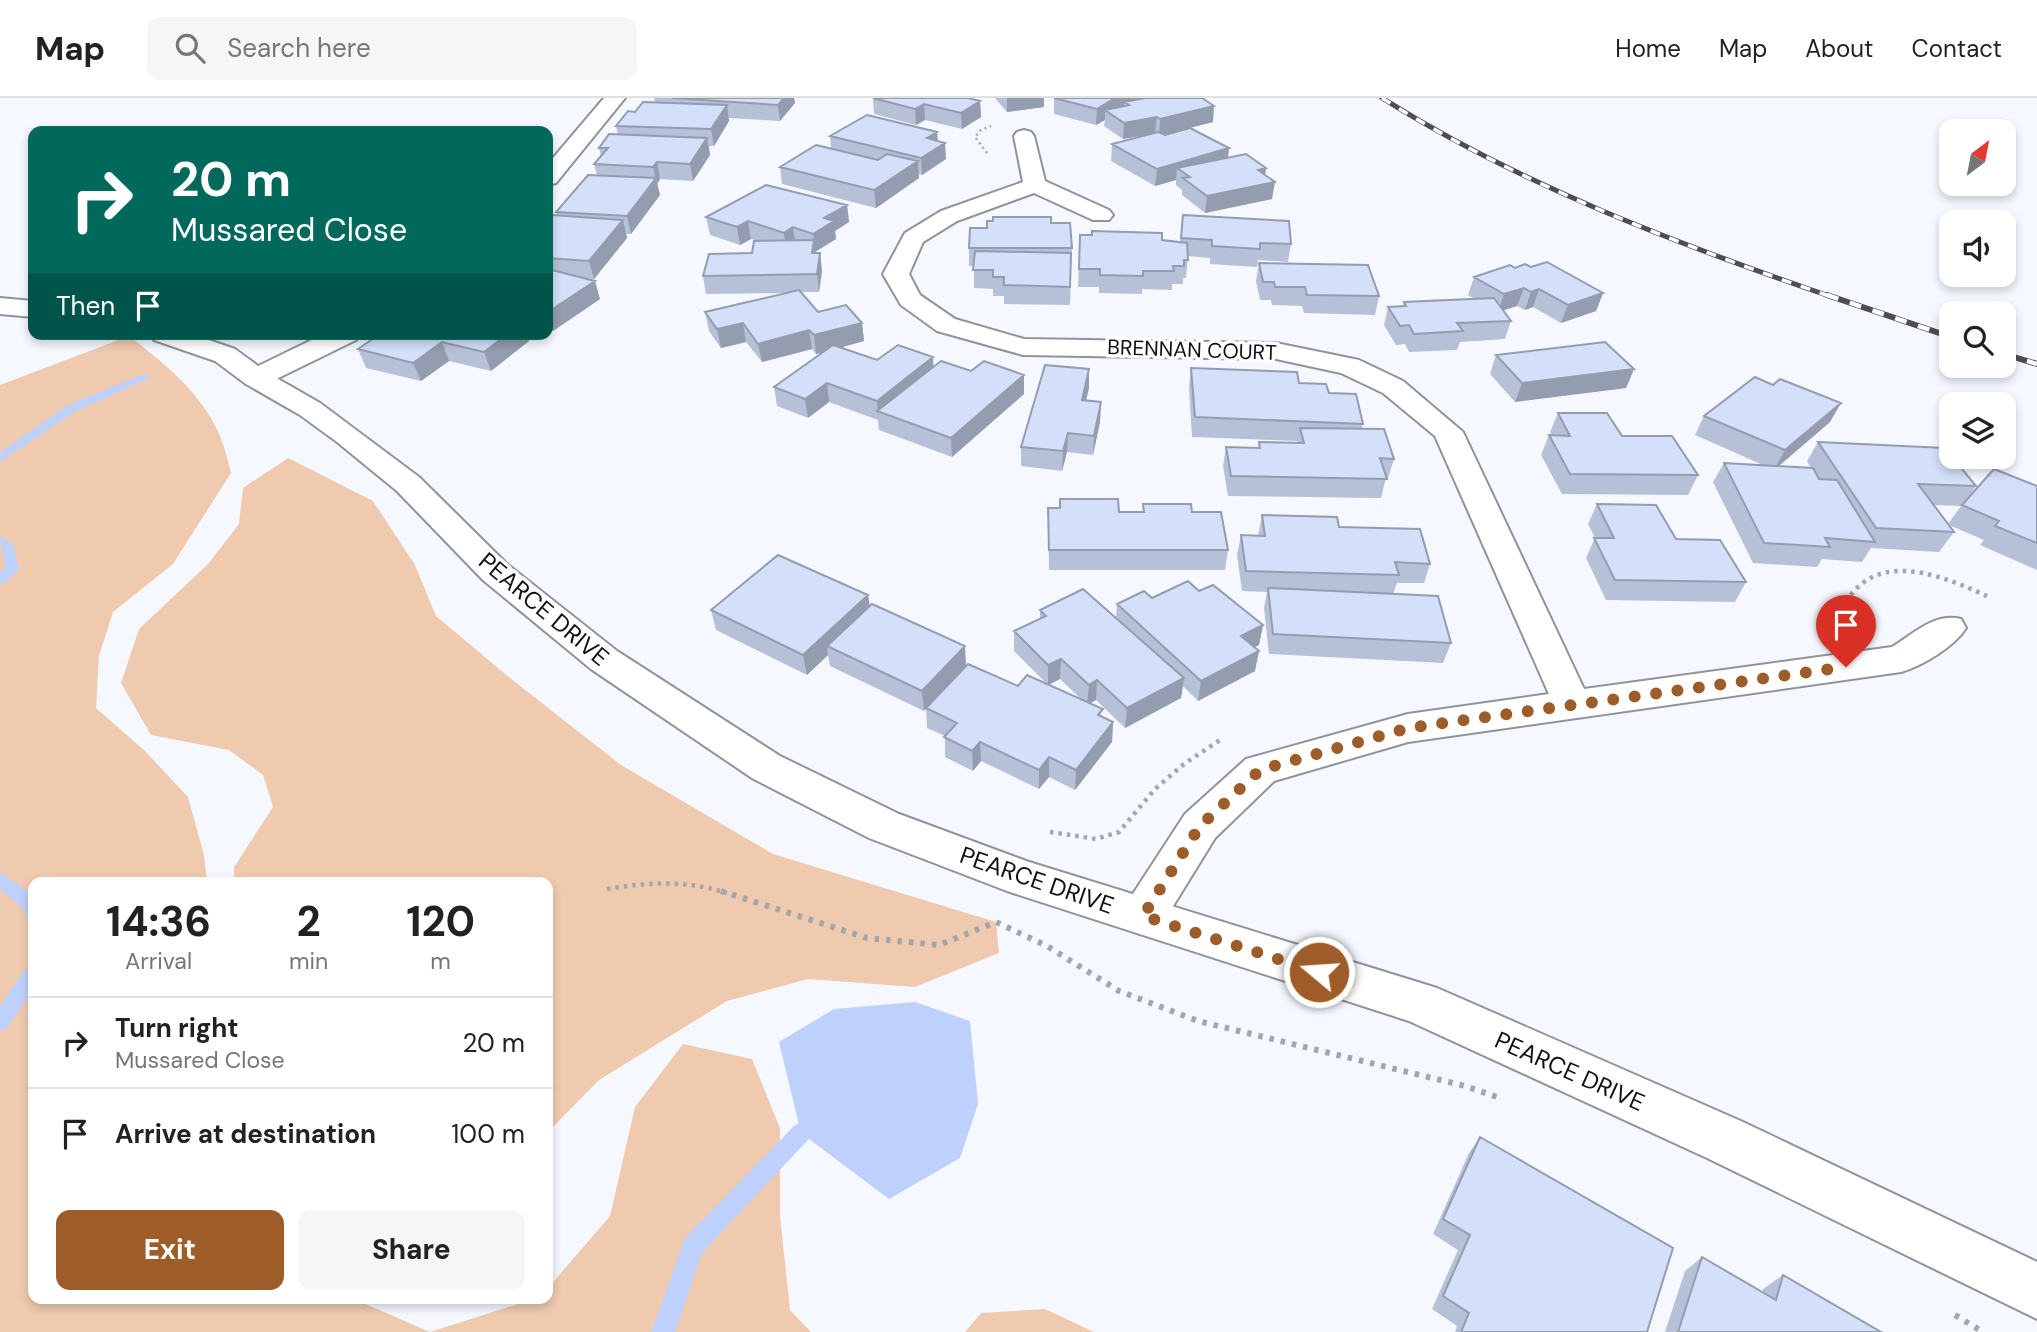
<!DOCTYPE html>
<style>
body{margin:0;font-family:"DM Sans",sans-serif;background:#f6f6f6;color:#222;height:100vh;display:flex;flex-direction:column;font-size:26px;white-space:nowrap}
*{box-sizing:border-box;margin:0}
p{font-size:23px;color:#767676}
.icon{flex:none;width:38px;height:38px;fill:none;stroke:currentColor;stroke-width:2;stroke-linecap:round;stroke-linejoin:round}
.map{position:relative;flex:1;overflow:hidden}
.sheet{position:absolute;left:28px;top:779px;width:525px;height:427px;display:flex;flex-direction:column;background:#fff;border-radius:14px;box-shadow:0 4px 10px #0003}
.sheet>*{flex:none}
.top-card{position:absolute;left:28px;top:28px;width:525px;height:214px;border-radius:14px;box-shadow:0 4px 10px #0003;background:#00695c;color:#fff;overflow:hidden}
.needle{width:46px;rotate:32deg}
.controls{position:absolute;left:1939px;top:21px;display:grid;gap:14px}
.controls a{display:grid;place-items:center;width:77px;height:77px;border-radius:14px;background:#fff;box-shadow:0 4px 10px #0003;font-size:35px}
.pin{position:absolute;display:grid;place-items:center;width:60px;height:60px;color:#fff;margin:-72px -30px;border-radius:50% 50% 50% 0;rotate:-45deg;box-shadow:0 0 7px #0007}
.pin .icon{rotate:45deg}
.me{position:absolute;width:77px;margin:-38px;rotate:288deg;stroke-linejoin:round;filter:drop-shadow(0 0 5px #0008)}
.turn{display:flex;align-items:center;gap:24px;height:147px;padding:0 28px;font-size:32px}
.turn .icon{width:91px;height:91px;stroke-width:2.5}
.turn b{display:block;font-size:49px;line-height:60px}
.then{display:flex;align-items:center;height:66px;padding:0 28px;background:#0003;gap:14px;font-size:26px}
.eta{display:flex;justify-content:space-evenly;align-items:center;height:119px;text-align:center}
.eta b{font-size:42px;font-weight:700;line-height:49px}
.cta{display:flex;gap:14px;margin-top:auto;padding:14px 28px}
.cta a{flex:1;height:80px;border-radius:14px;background:#9e5d28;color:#fff;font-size:28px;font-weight:700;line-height:80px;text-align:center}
.cta a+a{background:#f6f6f6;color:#222}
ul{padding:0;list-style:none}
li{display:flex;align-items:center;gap:21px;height:91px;padding:0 28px;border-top:2px solid #e0e0e0}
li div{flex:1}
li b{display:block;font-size:26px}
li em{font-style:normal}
header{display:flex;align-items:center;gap:42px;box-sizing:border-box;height:98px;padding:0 35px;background:#fff;border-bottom:2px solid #e0e0e0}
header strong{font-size:33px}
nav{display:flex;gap:38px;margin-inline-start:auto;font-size:24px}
.search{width:490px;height:63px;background:#f6f6f6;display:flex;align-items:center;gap:18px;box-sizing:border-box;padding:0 24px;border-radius:14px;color:#767676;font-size:26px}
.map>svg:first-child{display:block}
</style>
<header>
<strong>Map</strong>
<div class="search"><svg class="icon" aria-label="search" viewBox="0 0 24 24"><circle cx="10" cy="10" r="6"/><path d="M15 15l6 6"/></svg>Search here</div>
<nav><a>Home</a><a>Map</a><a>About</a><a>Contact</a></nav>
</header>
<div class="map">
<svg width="2037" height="1234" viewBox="0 0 2037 1234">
<rect width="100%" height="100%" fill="#f5f8ff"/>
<!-- green -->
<path fill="#f0caaf" d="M129,238C164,265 203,296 220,338C225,350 228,363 231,375L173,466L113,514L99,558L96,610L145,653L188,699L204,757L207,784H33V1200L354,1201L430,1234L534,1201L548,1200V1190L610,1118L635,1009L683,946L752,961L780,1030V1117L790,1212L811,1234H0V287Z
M288,360L373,403L415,467L436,518L510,580L621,667L773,756L996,824L999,855L915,889L808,881L727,903L599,982L548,1034V784H234V769L273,709L263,677L229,652L151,637L121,585L139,531L208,466L239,426L243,390Z
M1045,1211L1094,1234H965L981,1215Z"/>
<!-- water -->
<path fill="#bed1fc" d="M915,904L970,923L978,1006L960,1060L889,1101L801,1035L779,944L834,911Z"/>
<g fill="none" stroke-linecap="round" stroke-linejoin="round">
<!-- stream -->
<path fill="#bed1fc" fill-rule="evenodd" d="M143,276L149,279L147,281L76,313L0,364V354L68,307Z
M0,437L13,446L19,471L5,485L0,487V474L5,470Z
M0,774L33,797V824L27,821L23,810L0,791Z
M33,868V891L7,930L0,933V908L26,870Z
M819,1013L826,1016L829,1023L826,1030L808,1042L702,1155L675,1234H651L685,1140L794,1028Z"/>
<defs>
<path id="street" d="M604,0H625L556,85L548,87V66Z
M1024,32L1031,34L1034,38L1045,83L1109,112L1113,117L1109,122H1093L1034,95L957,123L923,144L909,176L920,197L955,221L1024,241L1276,245L1359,262L1403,283L1463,334L1584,591L1892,549C1913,536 1935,514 1961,521L1966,530C1954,549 1922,568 1901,574L1408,644L1274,683L1215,740L1159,831L1143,837L1127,831L1121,818L1127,805L1185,716L1246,661L1408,616L1549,596L1435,338L1383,295L1341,275L1276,261L1023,257L937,233L901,207L883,176L905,135L941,113L1023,84L1014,38L1017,34Z
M324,236H359L356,242L266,286L256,288L246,286L242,280L246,274Z"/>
<path id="secondary" d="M0,200L33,203V219L0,216Z
M151,236H191L235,251L266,274L320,305L419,379L507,466L617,553L780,658L899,716L1029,764L1437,890L1743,1024L2037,1164V1221L1707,1060L1409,923L1007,793L869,740L752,680L591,571L483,482L397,393L337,344L300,317L246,286L215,263L154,242Z"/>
</defs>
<!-- street casing -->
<use href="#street" stroke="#91939a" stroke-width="4"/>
<!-- secondary casing -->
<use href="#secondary" stroke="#91939a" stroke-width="4"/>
<!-- path-far2 -->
<path stroke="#a3a6ab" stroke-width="2.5" stroke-dasharray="2 3.5" stroke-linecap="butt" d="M987,55L975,39L981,32L991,28"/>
<!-- path-far1 -->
<path stroke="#a3a6ab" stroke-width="4.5" stroke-dasharray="3.5 5" stroke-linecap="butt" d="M1835,527C1841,514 1846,500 1857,490C1892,455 1952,482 1989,499
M1050,734L1096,741L1119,734L1155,691L1184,666L1220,642
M607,791C647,784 687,782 727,795"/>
<!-- path -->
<path stroke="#a3a6ab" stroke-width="6" stroke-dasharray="4.5 7" stroke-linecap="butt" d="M721,793L867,840L939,847L996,824L1047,848L1119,893L1198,923L1465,988L1500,1000
M1955,1217L1983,1234"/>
<!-- street -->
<use href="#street" fill="#fff" fill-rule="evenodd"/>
<!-- secondary -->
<use href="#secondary" fill="#fff" fill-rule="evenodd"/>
<defs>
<path id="rail-far1" d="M1382,0C1520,87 1678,146 1832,199"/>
<path id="rail" d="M1827,197L1951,239
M2004,256L2037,266"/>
</defs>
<!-- rail-far1 casing -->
<use href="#rail-far1" stroke="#4c4e52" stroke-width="5"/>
<!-- rail casing -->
<use href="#rail" stroke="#4c4e52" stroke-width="6"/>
<!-- rail-far1 -->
<use href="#rail-far1" stroke="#fff" stroke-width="3.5" stroke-dasharray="10" stroke-linecap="butt"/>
<!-- rail -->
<use href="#rail" stroke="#fff" stroke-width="4.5" stroke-dasharray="12" stroke-linecap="butt"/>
</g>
<!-- wall -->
<path fill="#b6c0d7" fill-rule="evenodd" d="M654,0H794L795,5L780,23L729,20V23L714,48H709L710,57L693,83L660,81L657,86L660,97L631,136H626L627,140L594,181L584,180L600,201L553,233L548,232V122L557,118L556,114L597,77L594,66L601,58L599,50L618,37L616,28L635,14L655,4Z
M873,0L977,2L980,3L981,19L962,31L925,22L916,27L874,16Z
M995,0H1044V9L1007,14Z
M1054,0H1139L1137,1L1213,24L1163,36L1229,50L1228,60L1266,70L1265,77L1272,101L1205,115L1182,97V92L1176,87V82L1155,88L1111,63L1112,46L1147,37L1123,41L1104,28L1105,22L1096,27L1054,16Z
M937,34L938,43L946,61L922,77L918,76L919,80L876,110L782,86L780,69L831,51L830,38Z
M847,107L849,124L835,133L836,141L815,154V155H820L822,173L819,194H801L818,214L862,225L864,243L840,250L877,262L971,273L1024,277V296L952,359L879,332L878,322L829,304L808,320L777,308L774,289L823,254L816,256L812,251L762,264L746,244L721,250L709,233L705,214L787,195L706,196L703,178L752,155L759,143L751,141L740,147L710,137L706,119Z
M1183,117L1291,146L1288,164L1258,162L1257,169L1210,166V160L1188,158L1186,180H1183V186H1172V192L1142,191V196L1099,195V189H1078L1080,137L1162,142L1180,144Z
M1051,125L1072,150L1070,207L1004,206V198H993V191L974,190V168H969V150L987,130Z
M1259,165L1379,198L1375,217L1304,215L1302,208L1272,207L1271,202H1260L1256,183Z
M1531,169L1603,195L1596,213L1561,225L1533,209L1525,212L1517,208L1504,212L1511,223L1505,241L1460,244L1457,252L1409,254L1405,246L1396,247L1384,227L1388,209L1403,208L1404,204L1475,201L1468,197L1474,179L1515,170Z
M380,236H527L529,243L491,273L449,263L421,283L366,270L358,251Z
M1496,257L1634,271L1626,290L1515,304L1490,276Z
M1191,270L1299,285L1329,295L1363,326L1361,331L1394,361L1388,380H1386L1381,400L1228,398L1223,368L1226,349L1258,350L1259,344H1297L1298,343L1192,339L1189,289Z
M1089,271V290L1086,303L1101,304L1100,324L1093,357L1067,354L1062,373L1021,368V349Z
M1558,315L1622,338L1698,377L1688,397L1562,396L1541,357L1549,337H1552L1550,334Z
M1704,318L1830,324L1779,368L1811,370L1807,363L1818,344L1976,388L1966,402L2037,388V472L1980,447L1984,442L1949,427L1954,434L1939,454L1871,450L1862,464L1822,461L1817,469L1753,465L1713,384L1724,365L1763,367L1695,337ZM1934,407L1961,408L1948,426Z
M1143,406L1192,414L1228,452L1225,472H1049L1048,410L1119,414H1143Z
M1597,406L1676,441L1746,484L1735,504L1606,502L1586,460L1595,440L1588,426Z
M1262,417L1339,429L1430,466L1424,485H1397L1393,496L1451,545L1443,565L1269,556L1264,510L1267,494L1242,493L1237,457L1241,437L1258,438Z
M1199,493L1263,527L1259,547L1254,549L1255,573L1198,603L1183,588L1181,600L1125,630L1096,602L1090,605L1103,619L1113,624L1112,644L1075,692L1049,679L1039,691L981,663L973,673L945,659V638L927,630L926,611L924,613L830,568L828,557L807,577L716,532L711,512L868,497L870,508L966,568L1018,588L1047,586L1014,553V533L1040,521V512L1116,520L1117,506ZM1060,581L1082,602L1048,587Z
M1480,1039L1647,1234H1455L1457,1228L1432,1211L1458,1152L1433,1136L1469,1055Z
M1702,1159L1762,1194L1763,1191L1783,1177L1881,1234H1665L1685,1173Z"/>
<!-- shaded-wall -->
<path fill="#949caf" d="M784,0H794L795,5L780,23L778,7Z
M1007,0H1044V9L1007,14Z
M1115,0H1139L1129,7L1124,4V10L1105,12V22L1096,27L1097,11Z
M980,3L981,19L962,31L961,15Z
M924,6L925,22L916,27L915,11Z
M727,7L729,23L714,48L711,31Z
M1214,8L1213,24L1159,38L1160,21Z
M1157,19L1155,35L1123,41L1124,25Z
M937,34L938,49L945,45L946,61L922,77L921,60L927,40Z
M707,40L710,57L693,83L690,66Z
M1229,50L1227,67L1177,70L1176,82L1155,88L1157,71Z
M918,63L919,80L876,110L874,92Z
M657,64L660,81L657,86L653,69Z
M1266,70L1264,86L1275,84L1272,101L1205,115L1207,98L1258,72Z
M656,80L660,97L631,136L627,118Z
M847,107L849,124L835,133L836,141L815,154L816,160L812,155L814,143L813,136L824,120Z
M623,122L627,140L594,181L589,163Z
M748,123L751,141L740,147L737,129Z
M793,129L796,147L786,152L784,135Z
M820,155L822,173L819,194L817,176Z
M595,183L600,201L553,233L548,214Z
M1524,190L1517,208L1498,214L1504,196Z
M1539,191L1533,209L1525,212L1531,194Z
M1603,195L1596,213L1561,225L1568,207Z
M743,225L746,244L721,250L717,231Z
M862,225L864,243L816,256L814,237Z
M809,232L812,251L762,264L758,246Z
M507,236H527L529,243L491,273L484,254Z
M442,244L449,263L421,283L413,265Z
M933,259L934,278L878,313L877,303Z
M1089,271V290L1081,322L1082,302Z
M1634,271L1626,290L1515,304L1522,285Z
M1024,277V296L952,359L951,340Z
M827,285L829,304L808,320L805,301Z
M1101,304L1100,324L1093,357L1094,338Z
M1841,305L1830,324L1774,372L1785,352Z
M1068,335L1067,354L1062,373L1063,353Z
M868,497L871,517L827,548L828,557L807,577L803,557Z
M1263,527L1259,547L1237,558L1241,538Z
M965,548L966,568L924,613L922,593Z
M1259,553L1255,573L1198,603L1201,583Z
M1061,561L1060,581L1048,587V567Z
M1184,580L1181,600L1125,630L1127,610Z
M1097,582L1096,602L1087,607L1089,587Z
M1113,624L1112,644L1075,692L1076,672Z
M980,644L981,663L973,673L972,653Z
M1049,659V679L1039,691V672Z"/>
<!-- building -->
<path fill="#d4dffa" stroke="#949caf" stroke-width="2" d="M672,0H784L778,7Z
M873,0H968L980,3L961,15L924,6L915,11Z
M1054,0H1115L1097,11Z
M1145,0H1202L1214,8L1160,21L1157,19L1124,25L1105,12L1129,7L1124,4Z
M643,4L727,7L711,31L616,28L628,13L635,14Z
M867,17L937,34L927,40L945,45L921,60L830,38Z
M1190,30L1229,50L1157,71L1112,46L1158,34L1165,37Z
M609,36L707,40L690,66L657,64L653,69L594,66L608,50H599Z
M816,47L878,62L887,56L918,63L874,92L780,69Z
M1246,56L1266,70L1258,72L1275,84L1207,98L1183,80L1190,79L1177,70Z
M588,77L656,80L627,118L556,114Z
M766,87L847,107L824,120L834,123L813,136L793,129L784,135L748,123L737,129L706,119Z
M552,117L623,122L589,163L548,160V122Z
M1183,117L1289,123L1291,146L1260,145V151L1212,148V142L1181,140Z
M993,119H1051V125H1070L1072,150H969L970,130H987V123H993Z
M1092,133L1162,135V142L1187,145L1188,162H1184V168H1173L1174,173H1143V178L1100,177V171H1079L1080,137H1092Z
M814,142L812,155H820L817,176L703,178L709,156L752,155L754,143Z
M975,153L1071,155L1070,189L1004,187V179H993V172H973Z
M1547,164L1603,195L1568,207L1539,191L1531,194L1524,190L1504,196L1474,179L1510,167L1515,170L1525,166L1531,169Z
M1259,165L1368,167L1379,198L1307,197L1305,189H1275L1274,184H1263Z
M548,171L595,183L548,214Z
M799,192L818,214L846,207L862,225L814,237L809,232L758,246L743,225L717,231L705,214Z
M1494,200L1511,223L1457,225L1463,233L1414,236L1409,227L1400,228L1388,209L1406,208L1404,204Z
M380,236H507L484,254L442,244L413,265L358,251Z
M1605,244L1634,271L1522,285L1496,257Z
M833,247L877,262L898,247L933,259L877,303L827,285L805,301L774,289Z
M941,263L971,273L984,263L1024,277L951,340L877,313Z
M1045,267L1089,271L1082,302L1101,304L1094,338L1068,335L1063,353L1021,349Z
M1191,270L1297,274L1299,285L1326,286L1329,295L1356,296L1363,326L1195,319Z
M1755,279L1773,287L1780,281L1841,305L1785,352L1704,318Z
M1558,315H1607L1622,338H1672L1698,377L1570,376L1549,337L1570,338Z
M1300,330L1384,331L1394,361L1380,360L1387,381L1231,378L1226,349L1260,350L1259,344L1304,345Z
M1818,344L1945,350L1976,388L1918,386L1954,434L1876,430Z
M1724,365L1813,370L1819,381L1837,382L1875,444L1825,440L1830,449L1764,445Z
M1994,371L2037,388V445L1995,428L1999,423L1962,407Z
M1060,401H1118L1119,414H1144L1143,406H1191L1192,414H1221L1228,452H1049L1048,410H1060Z
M1597,406L1656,407L1676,441L1720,442L1746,484L1615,482L1594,440H1614Z
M1262,417L1337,419L1339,429L1420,431L1430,466L1395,464L1399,477L1246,473L1241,437L1265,438Z
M778,457L868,497L803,557L711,512Z
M1188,483L1199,493L1213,487L1263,527L1241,538L1259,553L1201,583L1117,506L1144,493L1152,500Z
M1268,490L1438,498L1451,545L1273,536Z
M1083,491L1184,580L1127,610L1097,582L1089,587L1061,561L1048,567L1014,533L1046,518L1040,512Z
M872,506L965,548L922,593L827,548Z
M968,566L1018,588L1027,577L1103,611L1098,617L1113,624L1076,672L1049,659L1039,672L980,644L972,653L944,639L957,625L926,610Z
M1480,1039L1673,1150L1647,1234H1461L1469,1215L1443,1198L1470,1137L1443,1121Z
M1702,1159L1776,1202L1783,1177L1881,1234H1678Z"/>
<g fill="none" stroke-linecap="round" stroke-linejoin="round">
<!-- route -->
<path stroke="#9e5d28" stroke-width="12" stroke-dasharray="0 21.6" d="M1319,874L1143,818L1200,728L1260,672L1408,630L1846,569"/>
</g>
<g text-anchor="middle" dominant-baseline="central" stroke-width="7" stroke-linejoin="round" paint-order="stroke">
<!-- far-street labels -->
<g font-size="21" fill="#0f1013" stroke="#fff">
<text transform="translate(1192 252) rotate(2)">BRENNAN COURT</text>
</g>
<!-- street labels -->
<g font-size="24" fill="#0f1013" stroke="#fff">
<text transform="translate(544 511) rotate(40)">PEARCE DRIVE</text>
<text transform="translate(1037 782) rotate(19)">PEARCE DRIVE</text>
<text transform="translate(1570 973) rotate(24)">PEARCE DRIVE</text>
</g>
</g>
</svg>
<div class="controls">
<a><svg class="needle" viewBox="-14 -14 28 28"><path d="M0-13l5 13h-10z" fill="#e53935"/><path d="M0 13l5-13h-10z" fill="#767676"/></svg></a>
<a><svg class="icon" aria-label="sound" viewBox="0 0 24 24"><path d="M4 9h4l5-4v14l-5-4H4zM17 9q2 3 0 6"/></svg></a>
<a><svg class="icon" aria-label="search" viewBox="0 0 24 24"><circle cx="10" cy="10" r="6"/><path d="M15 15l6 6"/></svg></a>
<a><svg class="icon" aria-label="layers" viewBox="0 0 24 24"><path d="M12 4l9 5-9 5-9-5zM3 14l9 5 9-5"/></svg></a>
</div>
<div class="pin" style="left:1846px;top:569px;background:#d93025"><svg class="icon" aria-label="arrive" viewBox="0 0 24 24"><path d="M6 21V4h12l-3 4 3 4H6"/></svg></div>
<svg class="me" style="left:1319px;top:874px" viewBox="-20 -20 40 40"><circle r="17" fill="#9e5d28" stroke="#fff" stroke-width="3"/><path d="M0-11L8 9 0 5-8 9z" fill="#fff"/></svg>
<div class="top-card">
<div class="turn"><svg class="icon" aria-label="right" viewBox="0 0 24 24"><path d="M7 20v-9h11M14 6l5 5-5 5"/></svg><div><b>20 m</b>Mussared Close</div></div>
<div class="then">Then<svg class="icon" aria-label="arrive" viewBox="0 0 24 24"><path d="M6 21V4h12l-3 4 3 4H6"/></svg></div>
</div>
<section class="sheet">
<div class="eta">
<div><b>14:36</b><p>Arrival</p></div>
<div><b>2</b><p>min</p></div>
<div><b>120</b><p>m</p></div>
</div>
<ul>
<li><svg class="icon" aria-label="right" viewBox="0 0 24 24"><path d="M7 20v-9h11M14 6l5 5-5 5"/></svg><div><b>Turn right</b><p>Mussared Close</p></div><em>20 m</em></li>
<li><svg class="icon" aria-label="arrive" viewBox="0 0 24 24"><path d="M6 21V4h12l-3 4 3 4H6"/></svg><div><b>Arrive at destination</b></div><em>100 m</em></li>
</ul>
<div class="cta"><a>Exit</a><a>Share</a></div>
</section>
</div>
